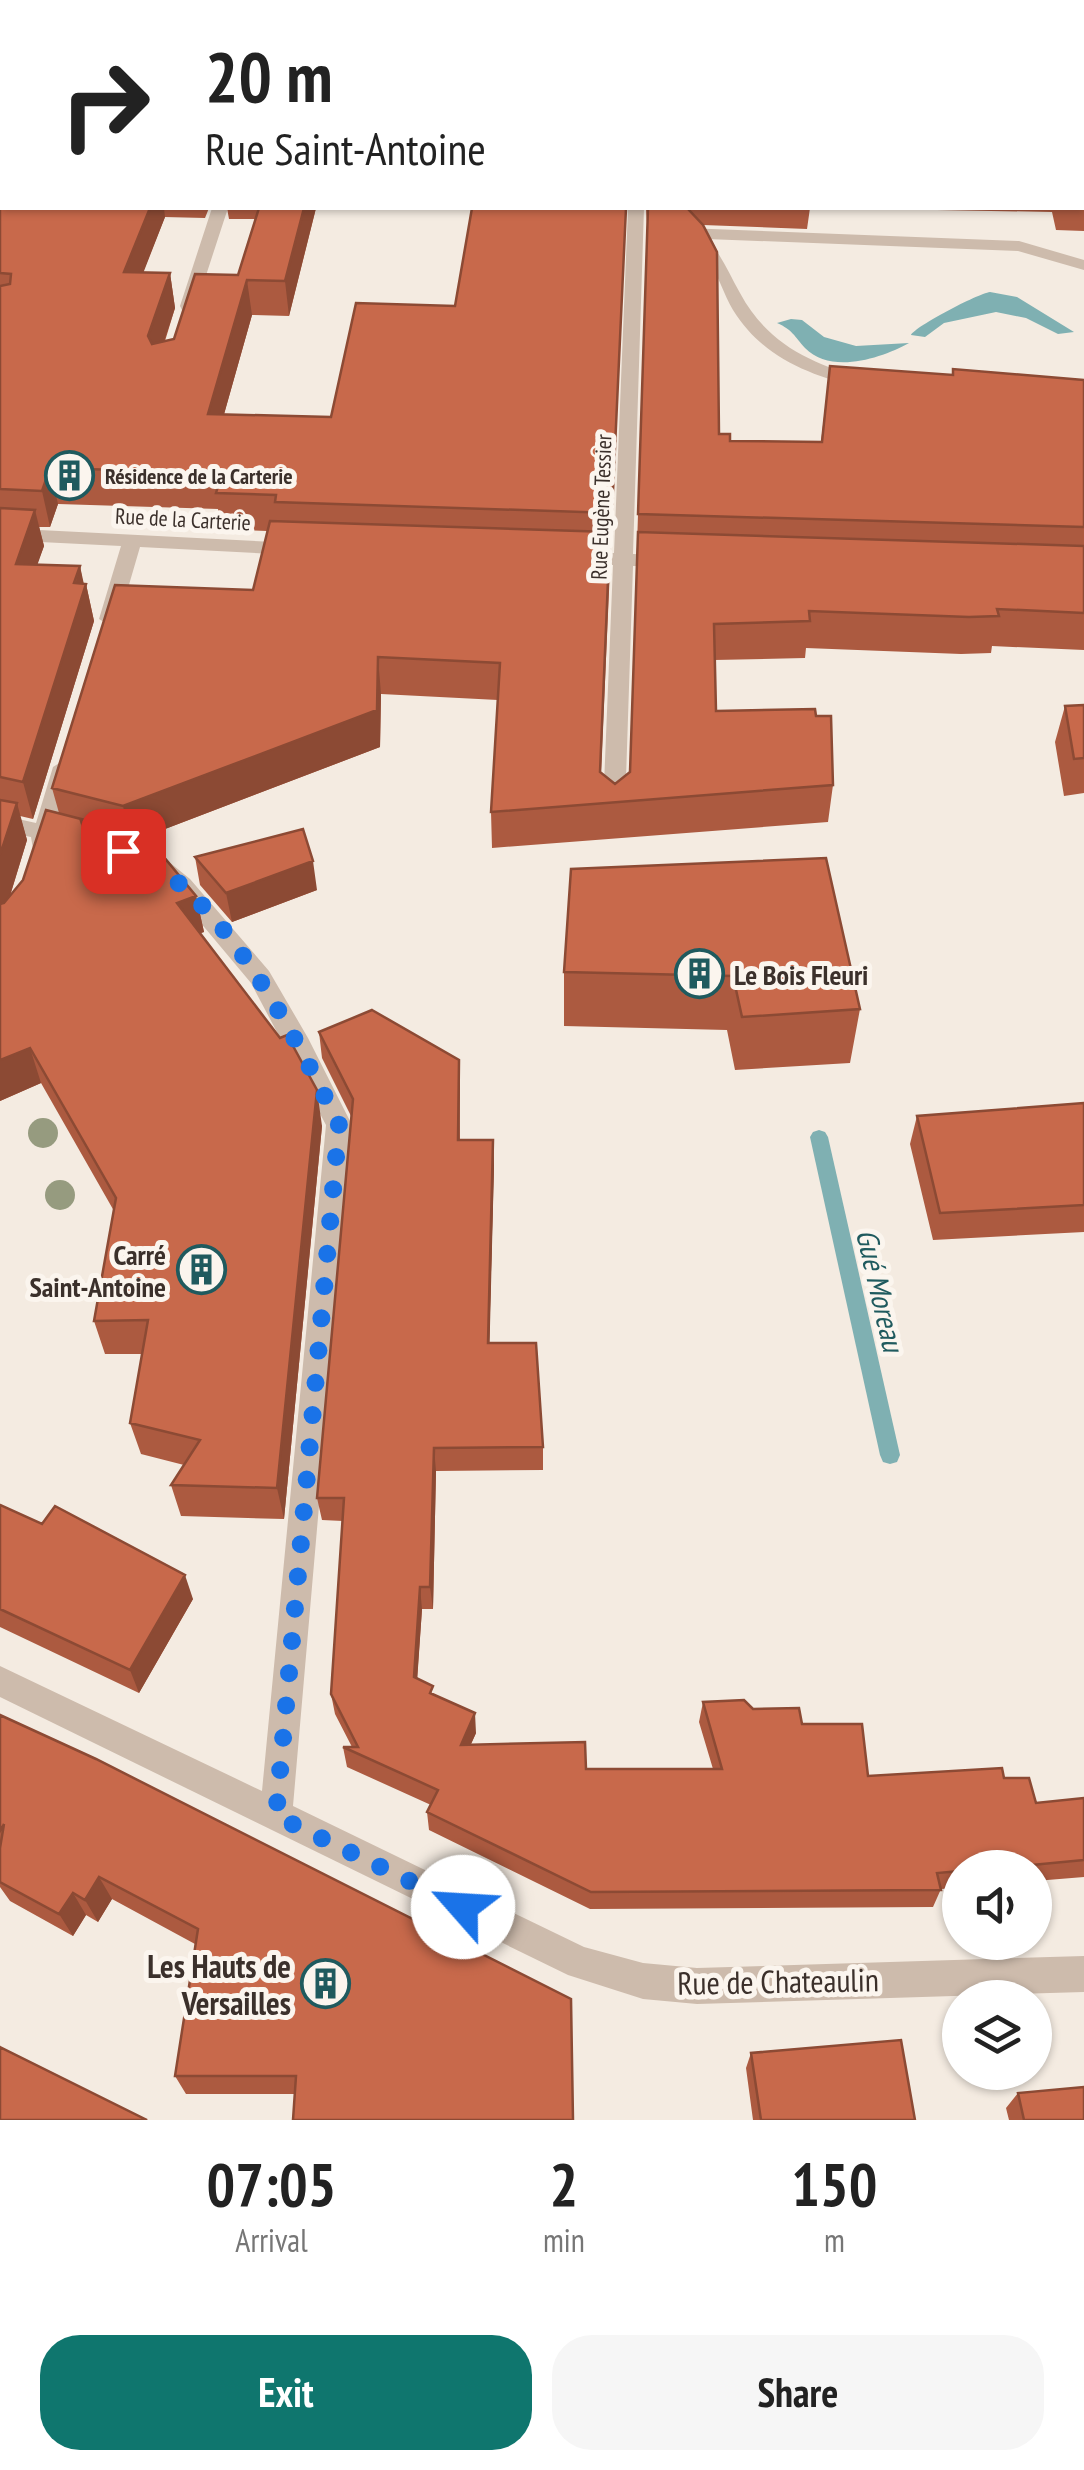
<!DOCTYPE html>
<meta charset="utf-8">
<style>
body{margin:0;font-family:"PT Sans Narrow",sans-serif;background:#f6f6f6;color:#222;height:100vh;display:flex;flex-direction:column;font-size:38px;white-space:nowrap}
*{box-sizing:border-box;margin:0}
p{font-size:32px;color:#767676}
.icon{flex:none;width:55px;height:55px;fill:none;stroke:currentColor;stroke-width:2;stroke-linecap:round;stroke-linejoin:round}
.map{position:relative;height:2120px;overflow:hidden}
.side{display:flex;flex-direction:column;background:#fff;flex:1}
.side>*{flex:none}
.guide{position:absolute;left:0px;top:0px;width:1085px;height:210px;box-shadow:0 2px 8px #0004;background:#fff;color:#222;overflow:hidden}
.buttons{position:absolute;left:942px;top:1850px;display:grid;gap:20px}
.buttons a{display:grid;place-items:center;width:110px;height:110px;border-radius:50%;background:#fff;box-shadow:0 2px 8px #0004;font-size:50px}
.pin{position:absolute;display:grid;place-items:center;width:85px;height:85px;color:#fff;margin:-42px;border-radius:20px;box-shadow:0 5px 15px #0006}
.me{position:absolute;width:110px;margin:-55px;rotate:296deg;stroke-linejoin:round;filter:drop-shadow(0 0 8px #0008)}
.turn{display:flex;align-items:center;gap:35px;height:210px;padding:0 40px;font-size:45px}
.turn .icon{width:130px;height:130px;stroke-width:2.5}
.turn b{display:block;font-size:70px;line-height:85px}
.eta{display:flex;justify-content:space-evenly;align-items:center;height:170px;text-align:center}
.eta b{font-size:60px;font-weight:800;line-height:70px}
.action{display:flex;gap:20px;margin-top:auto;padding:20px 40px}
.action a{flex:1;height:115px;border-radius:40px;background:#0f766e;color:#fff;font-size:40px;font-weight:800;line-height:115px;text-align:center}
.action a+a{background:#f6f6f6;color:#222}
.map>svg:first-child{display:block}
</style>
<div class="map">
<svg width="1084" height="2120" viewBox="0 0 1084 2120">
<rect width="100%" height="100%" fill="#f4ebe1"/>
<!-- water -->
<path fill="#7fb0b2" d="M990,292L1017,297L1074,332L1058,334L1026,318L996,312L944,323L925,337L911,335C916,326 977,294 990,292Z
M791,319L802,320L824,337L856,346L909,343C882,358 831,375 805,348C794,336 793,330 777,323Z"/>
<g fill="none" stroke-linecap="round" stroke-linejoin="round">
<!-- stream -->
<path fill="#7fb0b2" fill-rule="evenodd" d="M819,1130L825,1132L828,1137L900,1455L897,1462L890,1464L883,1462L880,1455L810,1137L813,1132Z"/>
<!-- minor -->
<path fill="#cdbbac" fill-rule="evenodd" d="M212,208H228L196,306L182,310L180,306Z
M628,208H644L633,554L669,555L679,561L669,567L633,566L625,809L614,817L603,809L613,565L579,564L569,558L579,552L614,553Z
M685,228L1019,241L1084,260V270L1018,251L707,239C722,255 729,274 740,293C768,345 812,364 867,379L870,383L861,388C809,375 763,358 733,310C721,290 710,250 691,238C686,235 681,236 677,233Z
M0,528L294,543L304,549L294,555L140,547L119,619L109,625L99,619L121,546L0,540Z
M64,760L75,767L57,827L158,853L190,879L269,971L308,1038L352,1125L293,1806L584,1947L643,1963L697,1968L1084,1956V1992L697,2004L643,1999L568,1975L0,1697V1666L262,1791L326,1125L251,983L174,891L142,865L53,842L49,849H33L31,837L0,831V815L36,823L53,767Z"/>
</g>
<!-- trees -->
<g fill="#969b7f">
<circle cx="43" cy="1133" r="15"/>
<circle cx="60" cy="1195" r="15"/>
</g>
<!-- wall -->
<path fill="#ac5a40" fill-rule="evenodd" d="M1084,0V231L1056,230L1052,212L937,210V208H1082V2Z
M0,11L2,208H209L205,218L165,217L143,272L170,273L175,308L165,341L174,339L238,275L255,219H229L227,208H316L289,316L252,315L224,414L331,417L455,306L626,208L601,772L615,784L630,773L647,223L646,208H810L807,229L703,225L719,434L730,441L821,442L830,366L952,375L1084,380V650L992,646L991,653L961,654L806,648L805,658L714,660L716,711L816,716L833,785L828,822L492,848L491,812L498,700L381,694L380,747L131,842L88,831L98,873L196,896L204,932L200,933L322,1126L284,1519L181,1516L171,1485L184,1465L141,1454L130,1423L142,1354H105L94,1321L114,1211L41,1083L0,1101ZM58,504L218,509L221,529L267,531L253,590L52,788L59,813L23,880L10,896L27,840L20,816L33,819L94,621L86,584H83L80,566L37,564L44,546L39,527H50Z
M1084,705V793L1064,796L1055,742L1065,706Z
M195,857L317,890L232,922L200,885Z
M571,869L860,1009L850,1063L735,1070L727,1030L564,1026V972Z
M319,1032L459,1060L460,1140H493L494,1166L489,1343L543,1447V1470L436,1471L433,1609H422L417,1679L476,1733L471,1744L586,1769H713L699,1722L703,1702L753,1709L802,1724L868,1776L1004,1778L1036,1803L1084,1798V1877L1035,1881V1868H960V1888L941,1889L933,1907L590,1909L429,1830L427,1812L431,1805L347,1767L343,1747H352L335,1714L331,1694L343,1521L322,1520L317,1498L351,1116L322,1058Z
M1084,1103V1232L933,1240L910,1144L917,1116Z
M0,1505L193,1599L139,1693L0,1627Z
M0,1715L571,1999L295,2094H186L175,2076L195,1944L112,1899L98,1922L86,1915L73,1936L10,1901L0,1887Z
M751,2053L915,2120H753L746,2068Z
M1018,2093L1084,2120H1009L1006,2108Z"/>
<!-- shaded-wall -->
<path fill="#8c4a34" d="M150,208H164L165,217L130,307L124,272Z
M304,208H316L289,316L285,281Z
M170,273L175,308L154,372L148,336Z
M247,280L252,315L214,450L208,414Z
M50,468L58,504L50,527L42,491Z
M35,510L44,546L25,600L16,564Z
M80,566L85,589L86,584L94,621L33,819L23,782Z
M378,657L381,694L380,747L131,842L123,806Z
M17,803L27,840L8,902L0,913V855Z
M85,820L94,856L90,858L81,821Z
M313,861L317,890L232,922L226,893Z
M196,896L204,932L184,939L177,903Z
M30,1048L41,1083L0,1101V1060Z
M459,1060L460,1086L459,1166L458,1140Z
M317,1090L322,1126L284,1519L277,1488Z
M493,1140L494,1166L489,1367L488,1343Z
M434,1448L436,1471L433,1609L430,1587Z
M185,1575L193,1599L139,1693L130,1670Z
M420,1587L422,1609L416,1697L414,1677Z
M475,1713L476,1733L462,1764L461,1745Z
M99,1877L112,1899L98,1922L85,1900Z
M73,1893L86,1915L73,1936L59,1914Z"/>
<!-- building -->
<path fill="#c8694b" stroke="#8c4a34" stroke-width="2.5" d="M16,0H1084V196H1082V2H13Z
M2,9V208H150L124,272L170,273L148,336L152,344L174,339L195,274L238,275L259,208H304L285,281L247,280L208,414L331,417L356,303L455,306L472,208H626L612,513L275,502L276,495L216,493L222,473L50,468L42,491L0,489V286L10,284L11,274L0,273V11Z
M648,208H687L703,225L717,252L719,434H730V441L822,442L830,366L953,375V369L1084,380V527L638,514Z
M0,508L35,510L16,564L80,566L74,583L86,584L23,782L0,777Z
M270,521L610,532L600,772L615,784L630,772L638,532L1084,546V613L997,609L999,616L969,617L809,611L810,621L714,624L716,711L815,709L816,716H831L833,785L491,812L500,663L378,657L377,710L123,806L52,788L115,585L253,590Z
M1084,705V758L1074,759L1065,706Z
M0,800L17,803L0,855Z
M46,810L85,820L81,821L98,873L163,856L196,896L177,903L280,1038L287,1035L317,1090L277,1488L171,1485L200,1440L130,1423L148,1320L94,1321L116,1198L30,1048L0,1060V904L4,903L23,880Z
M303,829L313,861L226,893L195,857Z
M826,858L860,1009L742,1017L733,976L564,972L571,869Z
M372,1010L459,1060L458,1140H493L488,1343H536L543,1447L434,1448L430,1587H420L414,1677L433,1686L430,1693L475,1713L461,1745L585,1742L586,1769H722L703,1702L744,1700L753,1709L799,1708L802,1724H862L868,1776L1002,1768L1004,1778H1029L1036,1803L1084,1798V1860L1001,1868H960V1871L937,1873L941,1890L591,1892L427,1812L438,1790L343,1747H358L331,1694L344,1498H317L353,1099L319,1032Z
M1084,1103V1205L940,1213L917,1116Z
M0,1505L42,1524L55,1506L185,1575L130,1670L0,1609Z
M0,1715L96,1759L571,1999L573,2120H293L296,2076H175L198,1929L99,1877L85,1900L73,1893L59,1914L0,1882V1848L4,1824L0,1831Z
M901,2040L915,2120H761L751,2053Z
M0,2047L147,2120H0Z
M1084,2087V2120H1024L1018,2093Z"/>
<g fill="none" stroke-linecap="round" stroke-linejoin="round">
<!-- route -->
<path stroke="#1a73e8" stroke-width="18" stroke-dasharray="0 32.4" d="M123,851C218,880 297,1040 339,1125L276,1816L463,1907"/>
</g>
<!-- icons -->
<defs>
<symbol id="building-ring" viewBox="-11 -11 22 22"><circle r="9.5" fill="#fbf5ee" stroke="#1f5a5e" stroke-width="1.5"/><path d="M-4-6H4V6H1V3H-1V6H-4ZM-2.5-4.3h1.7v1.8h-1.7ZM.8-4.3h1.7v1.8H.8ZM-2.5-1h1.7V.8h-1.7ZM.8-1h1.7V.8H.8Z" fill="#1f5a5e"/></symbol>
</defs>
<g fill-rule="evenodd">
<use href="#building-ring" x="42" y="448" width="55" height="55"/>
<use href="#building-ring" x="672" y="946" width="55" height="55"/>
<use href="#building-ring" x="174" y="1242" width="55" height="55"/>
<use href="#building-ring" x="298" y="1956" width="55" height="55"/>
</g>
<g text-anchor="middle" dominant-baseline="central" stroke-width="10" stroke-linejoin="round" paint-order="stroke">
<!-- far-poi labels -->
<g font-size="22" font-weight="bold" fill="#3b302b" stroke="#fbf5ee" text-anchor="start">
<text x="105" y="476">Résidence de la Carterie</text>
</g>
<!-- far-street labels -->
<g font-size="22" fill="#3b302b" stroke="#fbf5ee">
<text transform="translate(601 507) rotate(-88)">Rue Eugène Tessier</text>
<text transform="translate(183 519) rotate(3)">Rue de la Carterie</text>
</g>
<!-- poi labels -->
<g font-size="28" font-weight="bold" fill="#3b302b" stroke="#fbf5ee" text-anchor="start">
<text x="734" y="974">Le Bois Fleuri</text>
<text x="166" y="1254" text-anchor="end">Carré<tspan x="166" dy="32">Saint-Antoine</tspan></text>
</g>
<!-- water labels -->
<g font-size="30" font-style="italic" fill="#1f5a5e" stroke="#fbf5ee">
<text transform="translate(881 1290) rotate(77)">Gué Moreau</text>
</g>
<!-- near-poi labels -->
<g font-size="32" font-weight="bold" fill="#3b302b" stroke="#fbf5ee" text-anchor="end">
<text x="291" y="1966">Les Hauts de<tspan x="291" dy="37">Versailles</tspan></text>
</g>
<!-- near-street labels -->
<g font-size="32" fill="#3b302b" stroke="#fbf5ee">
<text transform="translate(778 1981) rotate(-1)">Rue de Chateaulin</text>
</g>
</g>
</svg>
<div class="buttons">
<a><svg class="icon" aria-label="sound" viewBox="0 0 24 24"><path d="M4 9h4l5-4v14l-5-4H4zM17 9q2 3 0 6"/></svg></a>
<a><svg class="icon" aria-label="layers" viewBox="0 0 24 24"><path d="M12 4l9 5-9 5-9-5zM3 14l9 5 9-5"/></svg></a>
</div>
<div class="pin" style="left:123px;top:851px;background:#d93025"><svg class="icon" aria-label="arrive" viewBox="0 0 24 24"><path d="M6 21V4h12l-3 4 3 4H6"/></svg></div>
<svg class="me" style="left:463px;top:1907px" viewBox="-20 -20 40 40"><circle r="19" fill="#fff"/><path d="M0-13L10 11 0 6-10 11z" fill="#1a73e8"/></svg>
<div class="guide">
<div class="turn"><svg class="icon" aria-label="right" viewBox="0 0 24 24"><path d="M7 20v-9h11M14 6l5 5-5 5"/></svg><div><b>20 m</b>Rue Saint-Antoine</div></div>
</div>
</div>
<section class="side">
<div class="eta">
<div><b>07:05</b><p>Arrival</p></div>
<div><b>2</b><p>min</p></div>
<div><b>150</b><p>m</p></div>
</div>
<div class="action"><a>Exit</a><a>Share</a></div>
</section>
